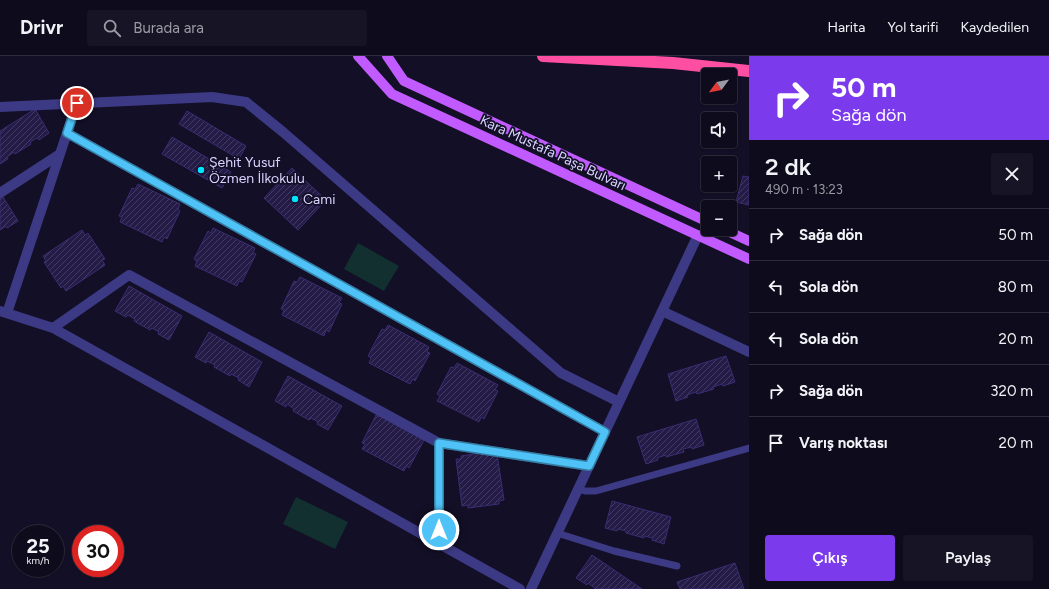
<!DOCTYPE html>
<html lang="tr">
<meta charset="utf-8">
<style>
body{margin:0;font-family:Figtree,sans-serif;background:#171425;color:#f1f3f6;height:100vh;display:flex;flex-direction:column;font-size:15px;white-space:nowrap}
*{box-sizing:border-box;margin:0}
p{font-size:13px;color:#9b9ba3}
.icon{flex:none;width:22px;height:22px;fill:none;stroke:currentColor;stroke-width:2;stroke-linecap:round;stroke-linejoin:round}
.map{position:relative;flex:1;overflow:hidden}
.drawer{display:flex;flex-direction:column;background:#0e0b1c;width:300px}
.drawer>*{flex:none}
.top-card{background:#7c3aed;color:#fff;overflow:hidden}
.needle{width:26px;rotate:238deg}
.fabs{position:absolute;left:701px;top:12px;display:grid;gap:8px}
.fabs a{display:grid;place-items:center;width:36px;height:36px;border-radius:4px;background:#0e0b1c;box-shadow:0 1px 3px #0004,0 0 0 1px #2e2b3b;font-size:20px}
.speed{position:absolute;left:12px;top:469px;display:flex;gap:8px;font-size:20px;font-weight:700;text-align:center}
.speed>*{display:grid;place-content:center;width:52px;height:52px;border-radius:50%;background:#0e0b1c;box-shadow:0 1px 3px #0004,0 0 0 1px #2e2b3b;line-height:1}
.speed small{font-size:10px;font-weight:400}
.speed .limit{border:6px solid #d22;background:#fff;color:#111}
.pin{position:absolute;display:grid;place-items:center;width:34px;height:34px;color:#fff;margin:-17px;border:2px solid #fff;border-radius:50%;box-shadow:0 1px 4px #0007}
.me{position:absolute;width:44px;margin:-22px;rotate:0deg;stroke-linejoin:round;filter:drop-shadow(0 0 3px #0008)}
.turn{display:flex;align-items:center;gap:14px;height:84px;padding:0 16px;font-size:18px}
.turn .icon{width:52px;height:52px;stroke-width:2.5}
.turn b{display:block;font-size:28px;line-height:34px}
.round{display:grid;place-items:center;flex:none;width:42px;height:42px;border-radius:4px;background:#171425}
.headline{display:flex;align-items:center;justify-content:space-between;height:68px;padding:0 16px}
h1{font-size:24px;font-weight:600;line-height:30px}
.primary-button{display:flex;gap:8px;margin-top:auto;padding:8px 16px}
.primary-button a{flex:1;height:46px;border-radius:4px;background:#7c3aed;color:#fff;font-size:16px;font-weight:600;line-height:46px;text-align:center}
.primary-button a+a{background:#171425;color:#f1f3f6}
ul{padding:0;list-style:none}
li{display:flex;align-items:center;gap:12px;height:52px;padding:0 16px;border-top:1px solid #2e2b3b}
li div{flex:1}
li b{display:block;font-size:15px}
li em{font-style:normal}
header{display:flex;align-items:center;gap:24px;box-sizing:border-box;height:56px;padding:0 20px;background:#0e0b1c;border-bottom:1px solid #2e2b3b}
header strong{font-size:19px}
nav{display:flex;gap:22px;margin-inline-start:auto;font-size:14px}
.search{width:280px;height:36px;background:#171425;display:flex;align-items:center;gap:10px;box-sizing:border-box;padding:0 14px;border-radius:4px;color:#9b9ba3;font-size:15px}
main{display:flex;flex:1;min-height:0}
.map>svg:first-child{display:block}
</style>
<header>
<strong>Drivr</strong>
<div class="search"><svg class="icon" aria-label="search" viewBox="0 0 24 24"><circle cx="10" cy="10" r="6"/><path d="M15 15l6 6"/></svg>Burada ara</div>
<nav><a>Harita</a><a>Yol tarifi</a><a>Kaydedilen</a></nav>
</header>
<main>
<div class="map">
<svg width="749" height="533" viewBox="0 0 749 533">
<defs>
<pattern id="building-hatch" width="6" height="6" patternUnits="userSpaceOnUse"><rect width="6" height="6" fill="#241b47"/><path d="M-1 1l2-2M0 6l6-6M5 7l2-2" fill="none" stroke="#433b63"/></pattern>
</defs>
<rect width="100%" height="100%" fill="#130f26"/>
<!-- grass -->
<path fill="#12302f" d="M358,187L399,210L384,235L344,213Z
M296,441L348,466L335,493L283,468Z"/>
<!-- building -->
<path fill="url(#building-hatch)" stroke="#3b2d73" d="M35,53L49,77L39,84L37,82L30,86L31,88L15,98L14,96L7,101L8,103L0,108V75Z
M187,55L246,90L239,103L179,68Z
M172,81L231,116L222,132L162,98Z
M292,112L326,144L298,174L264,142Z
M743,120L749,121V149L736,146Z
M138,128L180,148L178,153L180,155L167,183L164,181L162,186L120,166L122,161L119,160L132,132L135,133Z
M3,141L18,165L7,172L6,170L0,174V143Z
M213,172L255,192L253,197L256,198L242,226L239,225L237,230L195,210L197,205L194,203L208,175L211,177Z
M82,174L85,179L88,177L105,203L102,204L105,209L66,235L63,230L61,232L44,206L46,205L43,200Z
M300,221L342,242L339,247L342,248L329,276L326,274L324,280L282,259L284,254L281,253L294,225L297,226Z
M129,230L182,260L169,284L158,278L159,276L152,272L150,274L134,265L135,263L128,259L126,261L115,255Z
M388,269L429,291L427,296L430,297L415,325L413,323L410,328L369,307L371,302L368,300L382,273L385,274Z
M209,276L262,306L249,331L238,324L239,322L231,318L230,320L214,311L215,309L207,305L206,307L195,301Z
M726,300L735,326L723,330L722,328L713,331L714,333L697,338L696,336L687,339L688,341L676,345L668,318Z
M457,307L498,329L495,334L498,335L484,363L481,361L479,366L437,345L440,340L437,338L451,311L454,312Z
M288,320L342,350L328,374L317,368L318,366L311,362L309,364L293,355L294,353L287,348L286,351L275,345Z
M382,356L424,384L409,412L406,410L404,415L362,393L365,388L362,387L376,359L379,361Z
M696,363L704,389L692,393V391L683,393L684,396L666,401V399L657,402L658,404L646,408L637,381Z
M491,395L497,398L504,444L499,445V448L468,452V449L462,450L456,403H461V400Z
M612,445L671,461L664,488L652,484L653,482L644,480V482L626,477V475L618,473L617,475L605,472Z
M592,499L642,533H595V532L588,527L587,529L576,522Z
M735,507L744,533H680L677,526Z"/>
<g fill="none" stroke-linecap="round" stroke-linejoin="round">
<!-- lane -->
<path stroke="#3d3a85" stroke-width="7" d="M578,433L585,435H596L749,392
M557,477L614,495L677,510"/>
<!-- street -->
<path stroke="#3d3a85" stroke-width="10" d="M0,51L212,41L246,46L283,76L561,317L619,346
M67,77L605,376
M0,137L60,98
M0,255L53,272L520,533
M662,255L749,296
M7,257L77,47
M53,272L129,219L439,387L589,410
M439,488V387
M531,533L698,179"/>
<!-- primary -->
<path stroke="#c25bff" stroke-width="10" d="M358,0L392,38L749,203
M387,0L404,25L708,166
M723,173L749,185"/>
<!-- highway -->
<path stroke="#ff4fa3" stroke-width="12" d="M543,0L673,7L749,15"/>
</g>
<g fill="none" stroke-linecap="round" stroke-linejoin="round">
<defs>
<path id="route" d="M77,47L67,77L605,376L589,410L439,387V474"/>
</defs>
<!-- route casing -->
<use href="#route" stroke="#337fa1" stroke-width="10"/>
<!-- route -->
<use href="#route" stroke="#4fc3f7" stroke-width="7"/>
</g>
<!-- markers -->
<g fill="#00e5ff" stroke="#130f26" stroke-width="1.5">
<circle cx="201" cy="114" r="4"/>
<circle cx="295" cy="143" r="4"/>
</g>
<g text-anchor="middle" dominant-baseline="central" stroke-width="3.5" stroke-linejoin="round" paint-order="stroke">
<!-- street labels -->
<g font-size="14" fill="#d9d4ff" stroke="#130f26">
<text transform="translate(553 97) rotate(25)">Kara Mustafa Paşa Bulvarı</text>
</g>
<!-- poi labels -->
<g font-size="14" fill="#d9d4ff" stroke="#130f26" text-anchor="start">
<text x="209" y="106">Şehit Yusuf<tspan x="209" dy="16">Özmen İlkokulu</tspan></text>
<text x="303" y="143">Cami</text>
</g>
</g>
</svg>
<div class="fabs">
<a><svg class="needle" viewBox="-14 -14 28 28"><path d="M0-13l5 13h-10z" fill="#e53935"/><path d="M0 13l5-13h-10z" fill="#9b9ba3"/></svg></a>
<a><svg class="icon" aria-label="sound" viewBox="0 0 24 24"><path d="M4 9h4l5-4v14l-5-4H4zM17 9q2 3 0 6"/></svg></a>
<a>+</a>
<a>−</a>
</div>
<div class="speed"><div>25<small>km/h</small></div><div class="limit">30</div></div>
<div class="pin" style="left:77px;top:47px;background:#d93025"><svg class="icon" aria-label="arrive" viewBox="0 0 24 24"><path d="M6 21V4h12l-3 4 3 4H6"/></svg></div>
<svg class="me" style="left:439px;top:474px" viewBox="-20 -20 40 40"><circle r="17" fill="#4fc3f7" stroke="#fff" stroke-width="3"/><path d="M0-11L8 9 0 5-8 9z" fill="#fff"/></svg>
</div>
<section class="drawer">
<div class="top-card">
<div class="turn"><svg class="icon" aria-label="right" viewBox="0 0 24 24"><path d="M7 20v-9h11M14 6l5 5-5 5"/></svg><div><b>50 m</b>Sağa dön</div></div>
</div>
<div class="headline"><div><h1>2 dk</h1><p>490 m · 13:23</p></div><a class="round"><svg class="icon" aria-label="close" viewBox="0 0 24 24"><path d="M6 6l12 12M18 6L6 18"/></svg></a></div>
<ul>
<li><svg class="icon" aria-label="right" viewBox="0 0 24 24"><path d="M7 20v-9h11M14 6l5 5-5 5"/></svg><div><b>Sağa dön</b></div><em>50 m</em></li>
<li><svg class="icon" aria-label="left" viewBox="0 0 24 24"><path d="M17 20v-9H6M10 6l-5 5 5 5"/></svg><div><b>Sola dön</b></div><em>80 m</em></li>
<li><svg class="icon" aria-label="left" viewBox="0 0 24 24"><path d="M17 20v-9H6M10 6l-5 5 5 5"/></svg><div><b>Sola dön</b></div><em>20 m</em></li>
<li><svg class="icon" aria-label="right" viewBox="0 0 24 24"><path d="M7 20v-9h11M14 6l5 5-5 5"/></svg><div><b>Sağa dön</b></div><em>320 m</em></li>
<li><svg class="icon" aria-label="arrive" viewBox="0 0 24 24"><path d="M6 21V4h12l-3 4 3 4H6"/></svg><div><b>Varış noktası</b></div><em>20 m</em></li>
</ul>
<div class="primary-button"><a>Çıkış</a><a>Paylaş</a></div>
</section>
</main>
